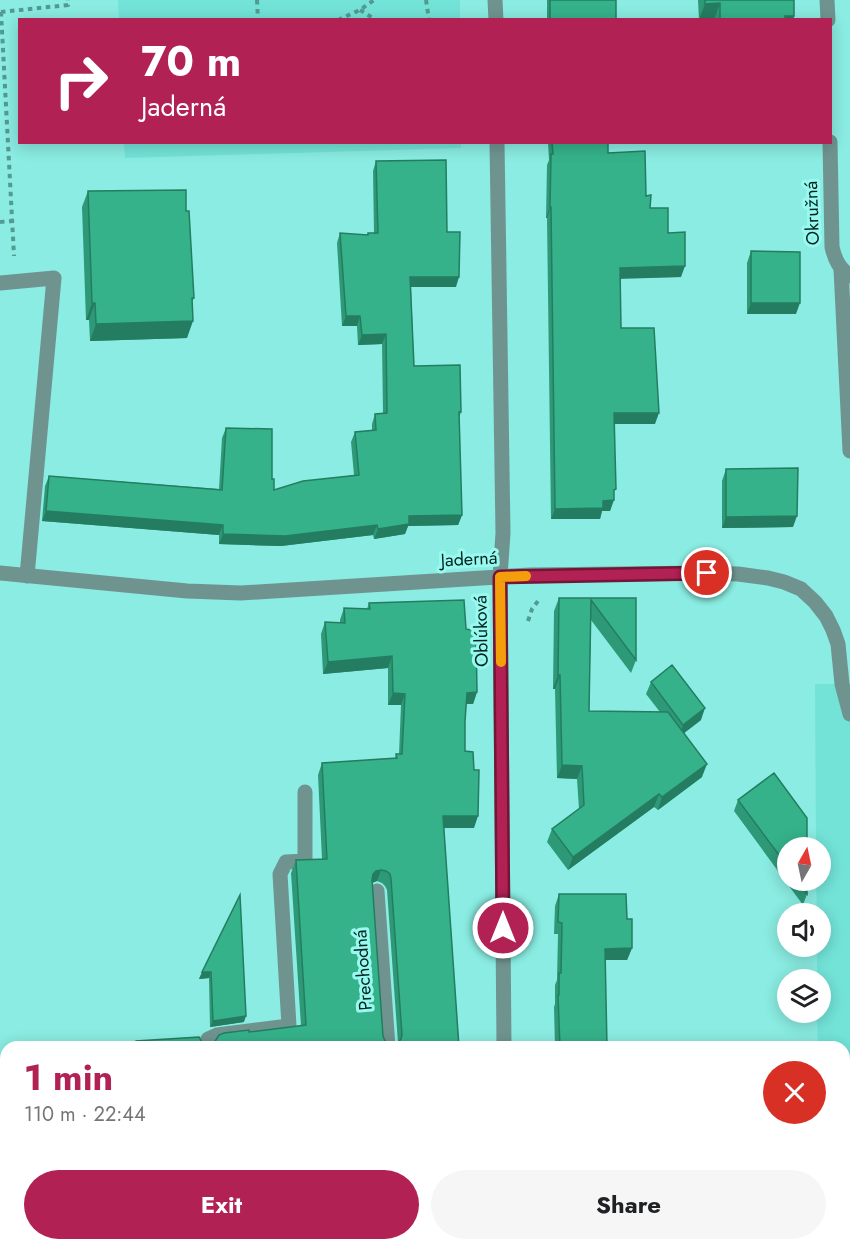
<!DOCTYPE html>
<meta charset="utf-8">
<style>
body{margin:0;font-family:Jost,sans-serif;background:#f6f6f6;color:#202124;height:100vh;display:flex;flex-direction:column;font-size:22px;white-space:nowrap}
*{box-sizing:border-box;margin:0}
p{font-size:20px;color:#757577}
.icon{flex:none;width:33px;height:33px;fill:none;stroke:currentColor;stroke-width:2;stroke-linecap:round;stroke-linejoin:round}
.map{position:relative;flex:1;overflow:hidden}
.sheet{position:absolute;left:0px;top:1041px;width:850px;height:210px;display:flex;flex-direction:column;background:#fff;border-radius:18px 18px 0 0;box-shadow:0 3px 15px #0003}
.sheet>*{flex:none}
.guide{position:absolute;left:18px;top:18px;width:814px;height:126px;border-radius:0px;box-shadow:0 3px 15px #0003;background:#b12153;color:#fff;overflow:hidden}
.needle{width:39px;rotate:9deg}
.controls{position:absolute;left:777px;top:837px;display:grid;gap:12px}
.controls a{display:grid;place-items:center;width:54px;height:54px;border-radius:50%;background:#fff;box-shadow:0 3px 15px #0003;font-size:30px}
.pin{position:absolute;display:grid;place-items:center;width:51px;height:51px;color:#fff;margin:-26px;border:3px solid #fff;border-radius:50%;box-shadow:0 2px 6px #0007}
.me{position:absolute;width:66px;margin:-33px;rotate:0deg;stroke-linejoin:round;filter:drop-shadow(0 0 4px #0008)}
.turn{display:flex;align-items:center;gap:21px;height:126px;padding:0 24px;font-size:27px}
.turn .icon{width:78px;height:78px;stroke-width:2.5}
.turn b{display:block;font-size:42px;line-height:51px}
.round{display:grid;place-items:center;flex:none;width:63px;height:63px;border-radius:32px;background:#f6f6f6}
.summary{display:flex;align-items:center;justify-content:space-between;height:102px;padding:0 24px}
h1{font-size:36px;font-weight:700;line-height:45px;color:#b12153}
.primary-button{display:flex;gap:12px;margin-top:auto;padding:12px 24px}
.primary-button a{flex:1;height:69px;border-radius:36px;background:#b12153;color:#fff;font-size:24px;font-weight:700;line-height:69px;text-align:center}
.primary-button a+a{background:#f6f6f6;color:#202124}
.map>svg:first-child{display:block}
</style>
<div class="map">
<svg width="850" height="1251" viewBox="0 0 850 1251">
<rect width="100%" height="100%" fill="#8aece2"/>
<!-- built -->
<path fill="#73e3d8" d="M118,0H460V19H119Z
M461,142V148L125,158L124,143Z
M815,684H850V1251H819V1245H844V1047H818L817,1013L820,1012V980L817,979V947L820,946V914L817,913L816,881L820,880V848L816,847Z"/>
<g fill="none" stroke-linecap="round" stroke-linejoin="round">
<!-- path -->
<path stroke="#539a93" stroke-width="4" stroke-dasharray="4.5 4.5" stroke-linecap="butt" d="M257,0L258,20
M426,0L429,20
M360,10L376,20
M1,12L14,256
M1,12L68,5V0
M338,20L360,10L374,0
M0,222L12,221
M528,621L532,609L538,601
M89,1245L90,1251
M318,1245V1251
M419,1245V1251"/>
<!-- lane -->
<path stroke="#6f9490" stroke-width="15" d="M841,269L850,451
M0,283L54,278L27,576
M204,1047L208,1039L217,1035L289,1026L280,874L286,862L305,861V792
M0,1231L6,1230
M198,1245V1251"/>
<!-- street -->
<path stroke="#6f9490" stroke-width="15" d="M495,0L496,20
M827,0L828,20
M497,142L503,533L500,577L504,1047
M830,142L832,247C835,260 839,268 850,276
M0,573L187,591L241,593L530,575L707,573L738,574L768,578L784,582L801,589L815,602L826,616L833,630L838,644L842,684L850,714
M377,891L388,1047
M0,1120H6
M504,1251V1245"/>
</g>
<!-- wall -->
<path fill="#2e9977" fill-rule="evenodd" d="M547,0H616V20H547Z
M698,0H794V16L793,20H699Z
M548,142H608V153L646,196L650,208L668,233L681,277L621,278V328L655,424H614V496L610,511H602L600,519H551L547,218H546L547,165L549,160Z
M376,161L447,232L456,287H411L414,366L461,412L459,418L462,515L458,525L408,526L405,534L374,539L373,535L281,546L219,544V535L42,521L45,486L49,476L219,489L222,438L226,428L272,479L274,490L354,475L351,442L355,432L372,431V424L375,414L383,413L382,344L358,345L357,326H342L337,243L340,233L367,235L368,233H374L373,171Z
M88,191L194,298L192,302L187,338L90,341L89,320H86L82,207Z
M751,251L796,314H747V263Z
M726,469L793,527L722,528V481Z
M559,598H636V660L631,673L591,620L589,711L660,712L646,694L651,682L701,720L684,733L702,777L658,810L654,807L568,870L547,842L552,829L579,809L577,779L557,778L555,689H553L554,611Z
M369,603L466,629L477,692L473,704H466L465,721V751L474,828H444L459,1047H134L136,1041L203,1044L209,1045L249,1032L301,1026L291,873L296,860L322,859L318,775L322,763L395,758L396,754H399L401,705H388V668L323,674L321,634L325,622L340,623V620L344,608L367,609ZM377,881L382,883L385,886L387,890L398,1043L392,1045L385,1041L383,1036L372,883Z
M738,800L788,848V880H807V894L803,905L734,811Z
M559,894L627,919L632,948L627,960H605L607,1047H555L554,1007L555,1004V985L557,980L558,934H554L555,906Z
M240,895L244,1022L210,1027L209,978L199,979Z
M100,1245H175V1251H100Z
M323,1245H399V1251H323Z"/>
<!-- shaded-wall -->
<path fill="#257d61" d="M720,3L714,20H699L705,4Z
M785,16H794L793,20H784Z
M550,207H551L547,218H546Z
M685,266L681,277L617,279L620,268Z
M410,277H459L456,287H407Z
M92,303H95L89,320H86Z
M751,303H800L796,314H747Z
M346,316H360L357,326H342Z
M193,321L187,338L90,341L96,324Z
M386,334L382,344L358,345L362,335Z
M614,413H659L655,424H610Z
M614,500L610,511H602L600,519H551L555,509L603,501Z
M46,511L223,525L219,535L42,521Z
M462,515L458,525L408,526L405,534L374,539L378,529L409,516Z
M797,516L793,527L722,528L726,517Z
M377,525L373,535L281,546L219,544L223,534Z
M392,656L388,668L323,674L328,662Z
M558,675H560L555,689H553Z
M477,692L473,704H463L467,693Z
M393,693L405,694L401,705H388Z
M705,708L701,720L679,737L683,725Z
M707,764L702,777L658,810L662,797Z
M562,765L582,766L577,779L557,778Z
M659,794L654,807L568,870L573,857Z
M443,816H478L474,828H439Z
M381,870L377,881L372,883L369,886L373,874L376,871Z
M632,948L627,960H601L605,949Z
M202,972H211L209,978L199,979Z
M246,1016L244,1022L210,1027L213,1021Z
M6,1176V1188H0V1177Z"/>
<!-- building -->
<path fill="#35b28a" stroke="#257d61" stroke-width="1.5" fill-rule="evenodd" d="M550,0H616V20H550Z
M705,0H794V16H785V20H720V3L705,4Z
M552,142H608V153L645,151L646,196L651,195L650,208H668V233L685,232V266L620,268L621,328H654L659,413H614L616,489L614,490V500L603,501V508L555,509L551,207H550L551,154H553Z
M446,160L447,232H460L459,277H410L414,366L460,365L461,412H459L462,515L409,516V524L378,529L377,525L285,536L223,534V525L46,511L49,476L222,490L226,428L272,429V479H274V490L303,481L359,475L355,432L376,430L375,414L387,413L386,334L362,335L360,316H346L340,233L368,235V233H378L376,161Z
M186,190V211H189L194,298H192L193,321L96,324L95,303H92L88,191Z
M751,251L800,252V303H751Z
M798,468L797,516L726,517V469Z
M559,598H636V660L591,600L589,711L668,712L707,764L662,797L659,794L573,857L552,829L584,805L582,766L562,765L560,675H558Z
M464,600L466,629L476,631L477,692L467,693L465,721V751L473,752L474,770H479L478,816H443L459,1047H136V1041L199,1037L203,1044L209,1045L214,1043L219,1035L224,1033L249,1030V1032L306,1025L296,861V860L327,859L322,763L397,758L396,754H402L405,694L393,693L392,656L328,662L325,622L345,623L344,608L370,609L369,603ZM381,870L386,871L390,874L391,879L402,1035L401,1039L398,1043L392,1045L385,1041L383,1036L372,880L373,874L376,871Z
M672,665L705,708L683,725L651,682Z
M774,773L807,818V848H788V867L738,800Z
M797,880H807V894Z
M559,894H626L627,919H632V948L605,949L607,1047H560L558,995H559V973H561L562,923L558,922Z
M240,895L246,1016L213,1021L211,972H202Z
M6,1145V1176L0,1177V1146Z
M108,1245H175V1251H109Z
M332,1245H399V1251H332Z"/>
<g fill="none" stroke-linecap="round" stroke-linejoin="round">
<defs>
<path id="route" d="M503,928L500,577L707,573"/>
</defs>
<!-- route casing -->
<use href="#route" stroke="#731536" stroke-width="15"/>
<!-- route -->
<use href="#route" stroke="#b12153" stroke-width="10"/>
<!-- slow -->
<path stroke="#f59e0b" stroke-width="10" d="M501,662L500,577L526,576"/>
</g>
<g text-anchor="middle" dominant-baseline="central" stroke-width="6" stroke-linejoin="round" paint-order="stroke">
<!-- street labels -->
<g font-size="18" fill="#042421" stroke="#98f9ef">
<text transform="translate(812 213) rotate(-92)">Okružná</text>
<text transform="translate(469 559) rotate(-3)">Jaderná</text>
<text transform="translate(481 631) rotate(-91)">Oblúková</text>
<text transform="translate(363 970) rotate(-94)">Prechodná</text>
</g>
</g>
</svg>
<div class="controls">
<a><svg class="needle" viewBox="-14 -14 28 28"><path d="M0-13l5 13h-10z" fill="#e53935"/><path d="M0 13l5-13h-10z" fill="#757577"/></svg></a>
<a><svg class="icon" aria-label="sound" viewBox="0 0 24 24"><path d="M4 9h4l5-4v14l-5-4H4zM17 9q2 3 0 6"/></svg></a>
<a><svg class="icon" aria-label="layers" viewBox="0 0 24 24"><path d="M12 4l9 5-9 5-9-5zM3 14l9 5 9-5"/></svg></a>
</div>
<div class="pin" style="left:707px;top:573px;background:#d93025"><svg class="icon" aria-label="arrive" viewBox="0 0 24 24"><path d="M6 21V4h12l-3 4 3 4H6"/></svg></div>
<svg class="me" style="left:503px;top:928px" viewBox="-20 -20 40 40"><circle r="17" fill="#b12153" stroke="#fff" stroke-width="3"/><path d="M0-11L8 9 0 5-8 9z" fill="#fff"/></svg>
<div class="guide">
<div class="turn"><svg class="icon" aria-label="right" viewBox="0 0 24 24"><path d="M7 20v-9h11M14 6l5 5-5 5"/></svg><div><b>70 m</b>Jaderná</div></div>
</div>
<section class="sheet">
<div class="summary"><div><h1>1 min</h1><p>110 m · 22:44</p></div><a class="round" style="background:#d93025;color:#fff"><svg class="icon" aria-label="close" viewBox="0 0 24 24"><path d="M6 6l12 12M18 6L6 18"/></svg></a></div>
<div class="primary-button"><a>Exit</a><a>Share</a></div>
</section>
</div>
